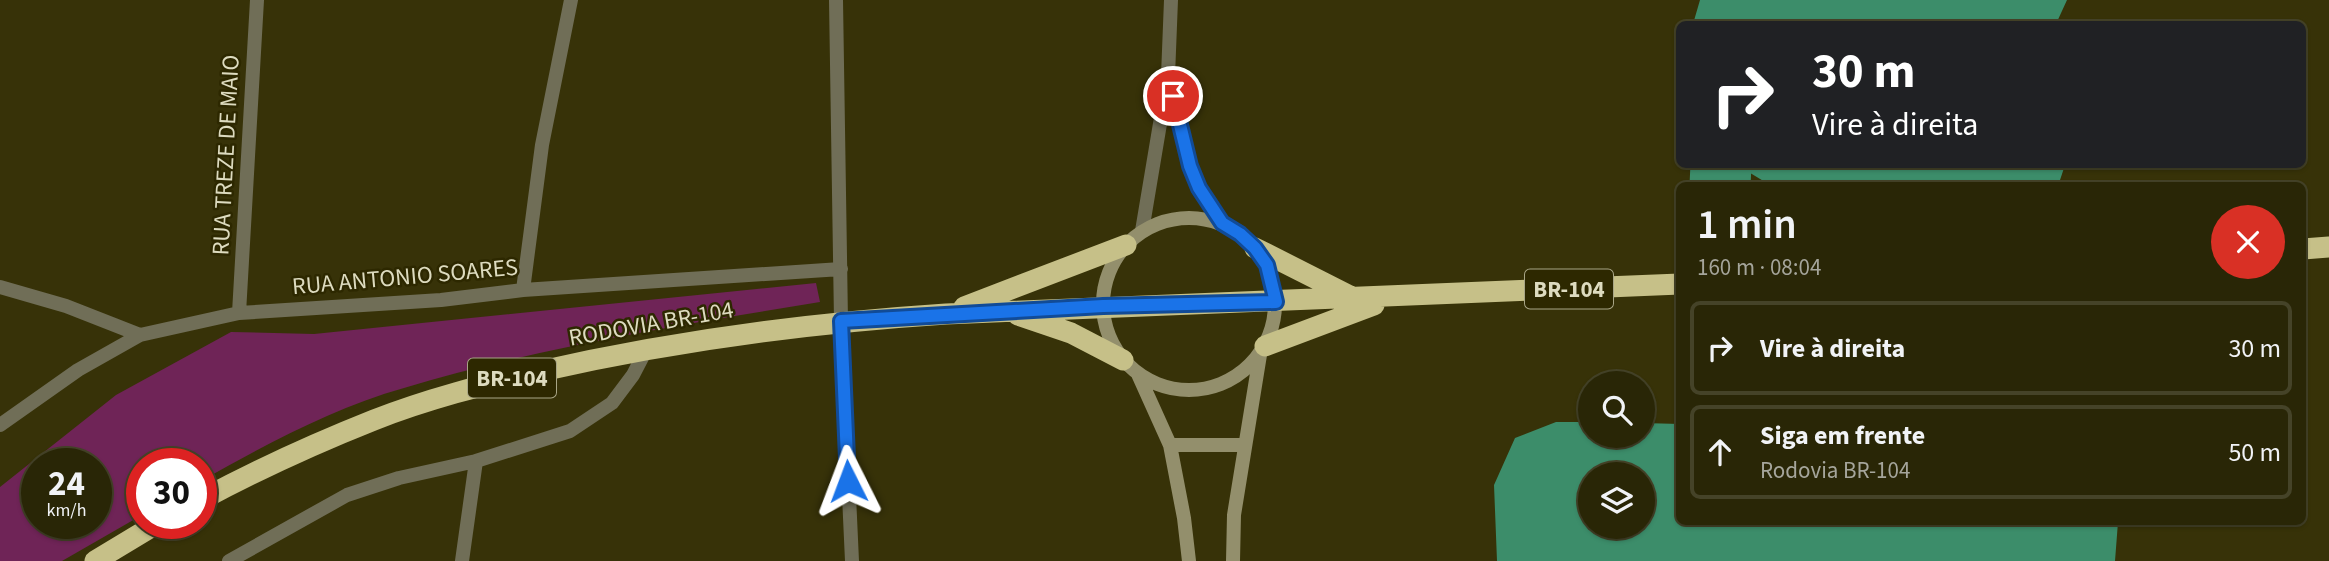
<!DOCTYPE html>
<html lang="pt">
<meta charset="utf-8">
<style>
body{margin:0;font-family:"Source Sans 3",sans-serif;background:#353214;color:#f1f3f6;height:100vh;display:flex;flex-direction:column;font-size:26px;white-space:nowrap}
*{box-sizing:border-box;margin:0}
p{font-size:23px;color:#a5a59b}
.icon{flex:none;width:38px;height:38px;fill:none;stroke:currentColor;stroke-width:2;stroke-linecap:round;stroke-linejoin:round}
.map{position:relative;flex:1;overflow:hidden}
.sheet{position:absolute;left:1676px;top:182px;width:630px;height:343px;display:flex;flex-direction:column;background:#292606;border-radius:10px;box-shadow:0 2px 5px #0004,0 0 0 2px #454328}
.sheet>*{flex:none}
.banner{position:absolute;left:1676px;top:21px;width:630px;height:147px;border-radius:10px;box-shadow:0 2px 5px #0004,0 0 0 2px #454328;background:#202124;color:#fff;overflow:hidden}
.fabs{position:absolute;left:1578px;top:371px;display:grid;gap:14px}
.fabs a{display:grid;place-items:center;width:77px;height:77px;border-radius:50%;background:#292606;box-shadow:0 2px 5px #0004,0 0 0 2px #454328;font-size:35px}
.speed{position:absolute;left:21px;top:448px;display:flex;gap:14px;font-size:35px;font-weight:700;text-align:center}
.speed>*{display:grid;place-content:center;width:91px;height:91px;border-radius:50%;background:#292606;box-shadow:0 2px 5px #0004,0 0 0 2px #454328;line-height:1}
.speed small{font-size:18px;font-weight:400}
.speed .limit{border:10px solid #d22;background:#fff;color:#111}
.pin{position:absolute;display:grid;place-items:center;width:60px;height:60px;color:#fff;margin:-30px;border:4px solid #fff;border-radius:50%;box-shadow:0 2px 7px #0007}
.me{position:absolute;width:77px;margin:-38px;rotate:357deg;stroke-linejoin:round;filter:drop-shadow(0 0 5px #0008)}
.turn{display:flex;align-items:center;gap:24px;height:147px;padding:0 21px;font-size:32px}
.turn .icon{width:91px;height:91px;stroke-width:2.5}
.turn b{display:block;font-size:49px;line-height:60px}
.round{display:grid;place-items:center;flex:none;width:74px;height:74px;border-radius:37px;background:#353214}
.summary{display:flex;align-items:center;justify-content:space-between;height:119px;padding:0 21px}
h1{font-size:42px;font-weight:600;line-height:52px}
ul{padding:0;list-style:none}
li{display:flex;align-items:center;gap:21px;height:94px;margin:0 14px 10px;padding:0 7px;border:4px solid #454328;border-radius:10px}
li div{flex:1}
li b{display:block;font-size:26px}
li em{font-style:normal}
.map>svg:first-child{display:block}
</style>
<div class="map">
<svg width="2329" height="561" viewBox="0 0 2329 561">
<rect width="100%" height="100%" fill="#373208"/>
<!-- green -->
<path fill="#6f2457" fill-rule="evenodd" d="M816,283L820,302C680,325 540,347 404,388C333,408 265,445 201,481V464H142V515L62,561H0V487L116,395L231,332L314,334ZM37,464H96V523H37Z"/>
<!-- water -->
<path fill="#3c8d6a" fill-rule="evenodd" d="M1700,0H2067L2056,24H1693Z
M1737,165H2065L2058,186L1770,185Z
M1556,422H1591V436H1643V423L1680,424V522H2118L2115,561H1497L1494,485L1515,438ZM1591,474H1643V527H1591Z"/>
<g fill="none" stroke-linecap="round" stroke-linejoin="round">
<!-- river -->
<path stroke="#3c8d6a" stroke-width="61" d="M1720,186L1721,164"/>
<!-- street -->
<path stroke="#706e57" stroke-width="14" d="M836,0L841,321L852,561
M1170,84L1190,166L1199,188L1222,224
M1142,231L1168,76L1171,0
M0,287L66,306L140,335
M523,290L542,145L571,0
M239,313L257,0
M0,425L78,370L140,335L239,313L441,300L523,290L841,269
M229,561L347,495L399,478L476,461L570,431L612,403L633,375L647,348
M462,561L476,461"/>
<!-- secondary -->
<path stroke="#938f6c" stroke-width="14" d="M1103 304a86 86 0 1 1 172 0a86 86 0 1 1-172 0Z
M1138,374L1170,445L1184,518L1189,561
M1170,445H1244
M1233,561L1234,515L1260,355"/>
<!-- highway -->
<path stroke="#c6c088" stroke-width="21" d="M1255,248L1354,298
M2303,249L2329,247
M964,307L1126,245
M1018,315L1071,333L1123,360
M1265,346L1374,305
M201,500C257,470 316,443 374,420C427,399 483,385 537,372C673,341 808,323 946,314L1680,284
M95,561L158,523"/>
</g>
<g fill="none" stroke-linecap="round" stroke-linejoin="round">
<defs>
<path id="route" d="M848,481L841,321L1103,306L1276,302L1267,265L1255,248L1240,234L1222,223L1199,188L1190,166L1173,96"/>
</defs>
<!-- route casing -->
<use href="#route" stroke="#114b97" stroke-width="18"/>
<!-- route -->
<use href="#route" stroke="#1a73e8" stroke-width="12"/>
</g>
<g text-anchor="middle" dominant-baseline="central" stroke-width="5" stroke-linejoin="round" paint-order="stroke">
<!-- shield labels -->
<g fill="#2d2800" stroke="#a8a586" stroke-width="2">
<rect x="1525" y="269.5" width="88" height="39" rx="5"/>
<rect x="468" y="358.5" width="88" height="39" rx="5"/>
</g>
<g font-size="23" font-weight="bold" fill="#dddbbf">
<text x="1569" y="289">BR-104</text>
<text x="512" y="378">BR-104</text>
</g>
<!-- street labels -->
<g font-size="24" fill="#dddbbf" stroke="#2d2800">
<text transform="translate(226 155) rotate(-87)">RUA TREZE DE MAIO</text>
<text transform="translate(405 277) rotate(-5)">RUA ANTONIO SOARES</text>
<text transform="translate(651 324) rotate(-10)">RODOVIA BR-104</text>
</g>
</g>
</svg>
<div class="fabs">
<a><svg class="icon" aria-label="search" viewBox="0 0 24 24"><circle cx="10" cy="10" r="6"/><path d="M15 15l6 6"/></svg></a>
<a><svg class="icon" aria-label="layers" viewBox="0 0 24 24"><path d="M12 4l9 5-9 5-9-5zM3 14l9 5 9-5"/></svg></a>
</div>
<div class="speed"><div>24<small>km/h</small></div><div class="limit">30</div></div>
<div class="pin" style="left:1173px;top:96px;background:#d93025"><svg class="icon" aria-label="arrive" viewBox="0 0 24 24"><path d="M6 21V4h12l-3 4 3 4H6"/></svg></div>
<svg class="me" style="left:848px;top:481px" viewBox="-20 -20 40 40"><path d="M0-17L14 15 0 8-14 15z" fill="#1a73e8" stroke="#fff" stroke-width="4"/></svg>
<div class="banner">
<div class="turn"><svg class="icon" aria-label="right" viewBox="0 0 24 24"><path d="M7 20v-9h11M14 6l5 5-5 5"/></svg><div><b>30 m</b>Vire à direita</div></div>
</div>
<section class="sheet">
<div class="summary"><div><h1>1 min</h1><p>160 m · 08:04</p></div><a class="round" style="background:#d93025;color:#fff"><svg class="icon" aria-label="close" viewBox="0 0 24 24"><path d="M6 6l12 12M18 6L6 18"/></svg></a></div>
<ul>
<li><svg class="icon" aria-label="right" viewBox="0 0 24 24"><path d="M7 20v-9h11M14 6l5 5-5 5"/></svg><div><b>Vire à direita</b></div><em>30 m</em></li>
<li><svg class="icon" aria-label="ahead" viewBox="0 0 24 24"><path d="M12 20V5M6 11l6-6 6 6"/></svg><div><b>Siga em frente</b><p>Rodovia BR-104</p></div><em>50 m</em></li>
</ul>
</section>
</div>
